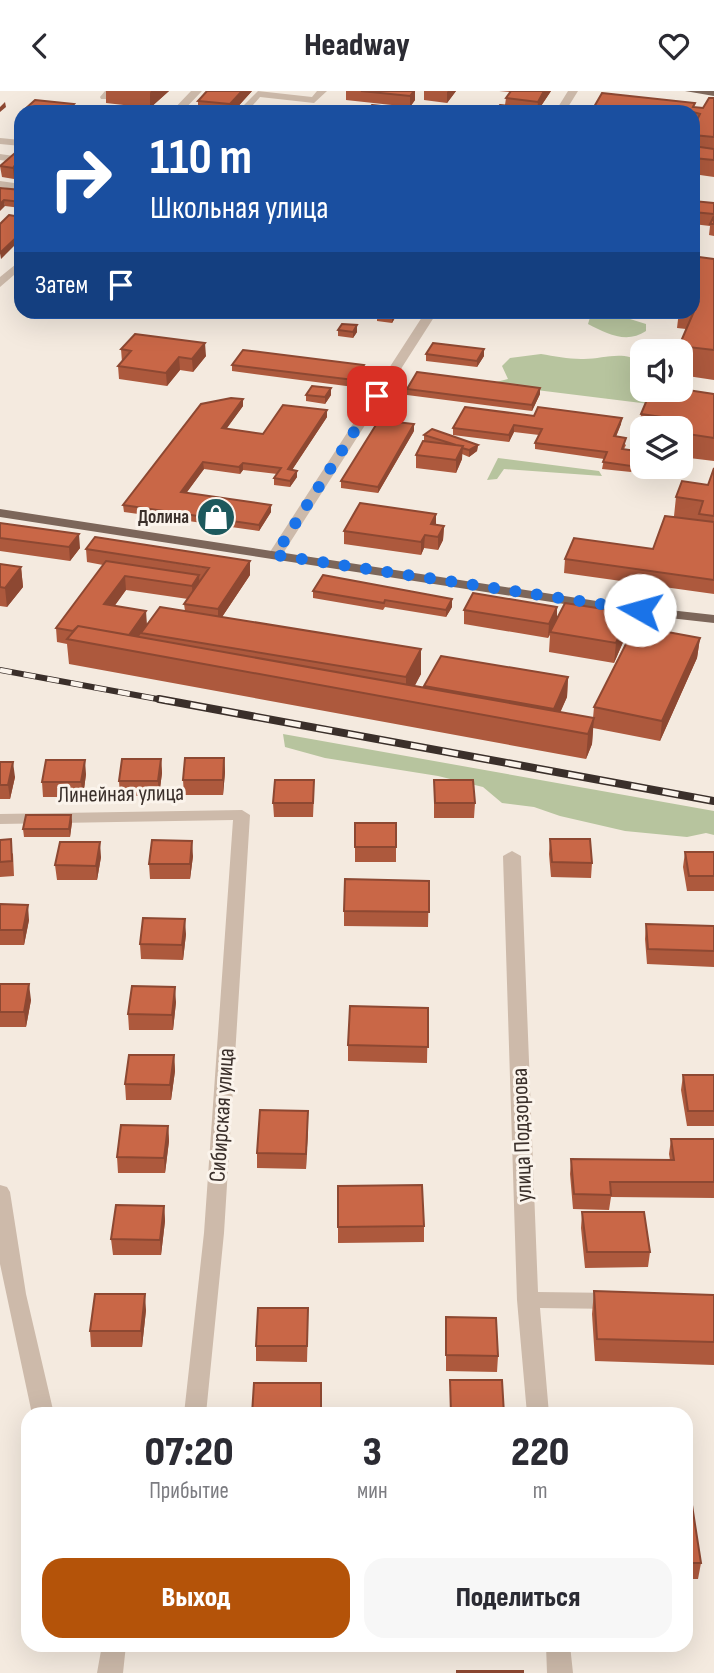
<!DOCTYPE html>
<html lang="ru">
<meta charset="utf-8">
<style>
body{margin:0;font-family:"Sofia Sans Condensed",sans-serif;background:#f7f7f7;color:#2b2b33;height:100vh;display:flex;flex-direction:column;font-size:26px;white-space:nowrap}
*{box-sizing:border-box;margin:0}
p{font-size:23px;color:#7c7c81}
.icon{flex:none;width:38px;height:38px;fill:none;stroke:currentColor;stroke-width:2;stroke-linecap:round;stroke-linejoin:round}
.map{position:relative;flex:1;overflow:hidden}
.panel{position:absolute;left:21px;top:1316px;width:672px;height:245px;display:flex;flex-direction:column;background:#fff;border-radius:21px;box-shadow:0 7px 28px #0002}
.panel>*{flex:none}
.banner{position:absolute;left:14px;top:14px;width:686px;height:214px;border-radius:21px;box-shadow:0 7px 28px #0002;background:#1a4fa0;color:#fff;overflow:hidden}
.buttons{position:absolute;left:630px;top:248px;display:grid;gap:14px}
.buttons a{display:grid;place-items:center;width:63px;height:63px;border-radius:14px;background:#fff;box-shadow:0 7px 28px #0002;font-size:35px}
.pin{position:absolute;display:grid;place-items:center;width:60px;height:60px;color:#fff;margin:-30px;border-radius:14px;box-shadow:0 4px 10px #0006}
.me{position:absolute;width:77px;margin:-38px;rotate:277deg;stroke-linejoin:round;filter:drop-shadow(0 0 5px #0008)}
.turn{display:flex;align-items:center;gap:24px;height:147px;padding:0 21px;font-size:32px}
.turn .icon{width:91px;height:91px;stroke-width:2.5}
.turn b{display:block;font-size:49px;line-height:60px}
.then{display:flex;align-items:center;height:66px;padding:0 21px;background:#0003;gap:14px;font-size:26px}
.eta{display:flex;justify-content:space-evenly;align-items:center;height:119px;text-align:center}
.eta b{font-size:42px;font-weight:800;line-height:49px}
.button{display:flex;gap:14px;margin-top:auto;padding:14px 21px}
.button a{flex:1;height:80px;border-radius:21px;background:#b45309;color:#fff;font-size:28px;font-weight:800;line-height:80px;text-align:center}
.button a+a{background:#f7f7f7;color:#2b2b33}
header{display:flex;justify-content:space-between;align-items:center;height:91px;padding:0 21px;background:#fff;font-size:32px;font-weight:800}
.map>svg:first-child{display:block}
</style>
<header><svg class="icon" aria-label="back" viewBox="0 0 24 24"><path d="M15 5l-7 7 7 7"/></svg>Headway<svg class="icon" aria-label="heart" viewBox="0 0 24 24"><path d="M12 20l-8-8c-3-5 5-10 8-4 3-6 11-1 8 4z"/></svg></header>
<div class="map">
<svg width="714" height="1582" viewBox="0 0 714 1582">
<rect width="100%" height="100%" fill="#f4eadf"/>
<!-- green -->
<path fill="#b7c49e" d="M598,221H624L630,228L646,233V240C627,253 607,243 588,233L591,223Z
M541,263C554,265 568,268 581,268C603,269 622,258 642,272V292L638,293L642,295V299H676L714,321L415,284L496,291L508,288L502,275L510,267Z
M498,367L599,380L602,385L504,378L497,388L487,389Z
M283,643L714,720V744L706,742L687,746L625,740L560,725L534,716L502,712L483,696L438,685L325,667L285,656Z"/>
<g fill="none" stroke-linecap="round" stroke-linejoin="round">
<!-- minor -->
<path fill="#cdbaaa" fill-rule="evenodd" d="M105,0H116L109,8H101L100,6Z
M191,0H202L182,21H171Z
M258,0L312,6L317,0H327L314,12L260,6L247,21H237Z
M568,0H578L565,21H555Z
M487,18L501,21H482Z
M0,47L21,49V55L0,53Z
M0,63L21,66V72L0,69Z
M0,90L21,93V99L0,96Z
M21,169V178L0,196V186Z
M426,220H438L282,464L275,468L270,467L268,464Z
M242,719L250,724L224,1142L206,1323H184L204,1142L233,729L0,733V723Z
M512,760L521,765L538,1201L616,1202L624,1204L627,1210L624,1216L616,1218L540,1217L549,1323H527L517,1209L503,765Z
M0,1094L7,1096L10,1101L26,1203L54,1323H32L0,1173Z
M102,1554H126L123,1582H97Z
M546,1554H570L573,1582H547Z"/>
<!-- major -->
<path fill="#7c665a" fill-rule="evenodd" d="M685,0H714V5Z
M0,418L616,513L714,524V532L616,521L0,426Z"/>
<defs>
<path id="rail-far1" d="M0,579L168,610"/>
<path id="rail" d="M159,608L714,710"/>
</defs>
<!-- rail-far1 casing -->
<use href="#rail-far1" stroke="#3a2f2a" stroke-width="6"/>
<!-- rail casing -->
<use href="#rail" stroke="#3a2f2a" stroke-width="8"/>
<!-- rail-far1 -->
<use href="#rail-far1" stroke="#fbf4ec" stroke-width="4.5" stroke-dasharray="12" stroke-linecap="butt"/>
<!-- rail -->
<use href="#rail" stroke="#fbf4ec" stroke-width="5" stroke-dasharray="16" stroke-linecap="butt"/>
</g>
<!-- wall -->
<path fill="#ad593d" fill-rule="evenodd" d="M106,0H169L150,17L106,12Z
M252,0L233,21H198V10Z
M346,0H415V9L410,16L346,9Z
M424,0H456L447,12L424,9Z
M499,0H551L537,21H495L505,14L506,7L510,1Z
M714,7V86L693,83V21H593L594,16L703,17Z
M21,63V86L16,85L14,88L2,86L0,75Z
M0,97L21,99V117L5,115Z
M693,110L714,112V145L709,144L710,135L693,133Z
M714,168V289L681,284V261H679V255L686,238L677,237L679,220H693V180Z
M399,220L392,232L377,230V223Z
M338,239L357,241L353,247L338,245Z
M121,258L206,265L193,281L180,279L167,295L119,288L118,275L122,271Z
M426,263L484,265L477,276L426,270Z
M232,274L364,280L354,296L232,280Z
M331,297V304L325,313L306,310V304Z
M407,298L540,303L532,320L407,304Z
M714,303V370L681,366V338H642V347L639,346L641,323Z
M243,308V315L226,338L263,343L327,319V326L292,379L297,380V386L290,396L274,394V387L277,383L243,379L240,383L204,378L186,402L271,414V421L259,440L124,421L123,414Z
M534,325L621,333L616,346L626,354L624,358L636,367L631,381L602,378L604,368L535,358V352L539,344L514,341L509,351L453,344V337Z
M414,340L378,402L341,397V390Z
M424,344L478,354L477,360L469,366L462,363V368L456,382L416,377V364L424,350Z
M714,377V503L564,482L565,468L653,458L674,425L676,406L708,394Z
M0,432L80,457L70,470L0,460Z
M436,434L444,435L443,449L438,459L424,457L421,464L344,453V440Z
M86,458L250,484L222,526L421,583L414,595L424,597V595L568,586L567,606L560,621L593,627L594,616L700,547L697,567L660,650L593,637L592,653L586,668L69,573L67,553L57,551L56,537L103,474L87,471ZM126,499L188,508L184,513L185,520L147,533L114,515Z
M0,473L21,476L23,496L7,516L0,515Z
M313,500L452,516L446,526L385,516L383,519L313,507Z
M557,516V528L627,542L614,572L549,561L550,544L548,547L464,533V519Z
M224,667L225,681L223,704H184L183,689Z
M161,668L162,682L159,705H120L119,690Z
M0,671L15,686L10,708H0Z
M86,683L83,706H43L42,691Z
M434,689L475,712L474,727H434Z
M314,703L313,726H274L273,712Z
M71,724L72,731L70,746H24L23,738Z
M355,732H396V771H355Z
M550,748L592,772L591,787L551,786L549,763Z
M0,749L13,763L14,785L0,786Z
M685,761H714V800H687L683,776Z
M193,765L190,788H150L149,773Z
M101,766L97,789H57L55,774Z
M429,790L428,836L344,835V820Z
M0,813L29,829L24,854H0Z
M646,833L714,835V876L647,873L645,848Z
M186,843L183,869L141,868L140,853Z
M0,893L31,909L26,936H0Z
M176,911L173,939H129L128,923Z
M428,917L427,972L348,970V954Z
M174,964L175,980L171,1009H126L125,993Z
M683,984H714V1035H687L681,999Z
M168,1035L169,1050L165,1082H118L117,1066Z
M308,1035L306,1078L257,1077V1062Z
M671,1048H714V1107L611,1106L609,1119L573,1118L570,1083L571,1068L670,1069L669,1063Z
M338,1095L424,1135V1151L338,1152Z
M164,1115L165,1130L161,1164H113L111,1148Z
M582,1121L650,1161L648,1176L585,1177L581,1137Z
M594,1200L714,1204V1274L595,1270L592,1223Z
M146,1219L142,1256H91L90,1240Z
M446,1226L498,1265L497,1281L446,1280Z
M308,1233L307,1271L256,1270V1255Z
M686,1414L701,1472L698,1488H686Z"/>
<!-- shaded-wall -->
<path fill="#8d4832" d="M151,0H169L150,17V2Z
M242,0H252L233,21H230V13Z
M414,0H415V9L410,16V5Z
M448,0H456L447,12V1Z
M544,0H551L537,21L538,11Z
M5,11L6,16L0,21V16Z
M74,13L75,21H66Z
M15,74L16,85L14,88L13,77Z
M4,109L5,115L0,120V113Z
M21,142V148L1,168L0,162Z
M395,220H399L392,232V225Z
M357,234V241L353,247V241Z
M205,252L206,265L193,281L192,268Z
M484,258V265L477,276V270Z
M179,266L180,279L167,295L166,282Z
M364,274V280L354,296V289Z
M331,297V304L325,313V306Z
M540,297V303L532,320V314Z
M243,308V315L222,344V337Z
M327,319V326L288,385V378Z
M622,327L621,333L613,352L614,345Z
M414,333V340L378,402V396Z
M514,334V341L509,351V344Z
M478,354L477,360L469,366V359Z
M463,355L462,368L456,382V369Z
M637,360L636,367L631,381V375Z
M203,371L204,378L182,408L181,401Z
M243,372V379L240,383L239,376Z
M297,380V386L290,396V390Z
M271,414V421L259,440V434Z
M436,423V436L431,433Z
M444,435L443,449L438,459V446Z
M79,443L80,457L70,470L69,456Z
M425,444L424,457L421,464V451Z
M250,470V484L218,532V518Z
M21,476L23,496L7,516L5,497Z
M199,484L200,498L193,509L192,495Z
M125,485L126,499L106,527L104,513Z
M452,508V516L446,526V519Z
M557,516V530L550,541L548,547L549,533Z
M146,520L147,534L129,559L126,549Z
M629,522L627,542L614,572L616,552Z
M700,547L697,567L660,650L662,630Z
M421,558V583L407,610H406V586Z
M568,586L567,606L553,638L554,618Z
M594,627L592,653L586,668L588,643Z
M224,667L225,681L223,704V689Z
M161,668L162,682L159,705L158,690Z
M85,669L86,683L83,706L81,691Z
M13,671L15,686L10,708L8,694Z
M71,724L72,731L70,746L69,738Z
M192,750L193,765L190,788V773Z
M100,751L101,766L97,789L96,775Z
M28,814L29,829L24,854L23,839Z
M185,828L186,843L183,869L182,854Z
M29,893L31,909L26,936L24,921Z
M175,896L176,911L173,939L172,924Z
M174,964L175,980L171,1009L170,994Z
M308,1020V1035L306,1078V1063Z
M168,1035L169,1050L165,1082L164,1067Z
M164,1115L165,1130L161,1164L160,1149Z
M145,1203L146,1219L142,1256L141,1240Z"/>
<!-- building -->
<path fill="#c96747" stroke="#8d4832" stroke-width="2" d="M207,0H242L230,13L198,10Z
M361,0H414L410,5Z
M511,0H544L538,11L506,7Z
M602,2L695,12L693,16L703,17L709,7H714V46L693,44V37L700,23L693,21H642L594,16Z
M35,9L74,13L66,21H46L24,19Z
M372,14L400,17L398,21L367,20Z
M500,14L532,17L529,21H495Z
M99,15L144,19L142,21H92Z
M239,16L292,21H234Z
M693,55L714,58V69L693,67Z
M15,62L21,63V75L15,74L13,77L0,75Z
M0,97L21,99V111L4,109L0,113Z
M693,110L714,112V123L693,121Z
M9,124L21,126V142L0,162V133Z
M714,125V133H710Z
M699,166L714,168V259L679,255L698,211H693V180Z
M379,220H395L392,225L377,223Z
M342,233L357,234L353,241L338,239Z
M135,243L205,252L192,268L179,266L166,282L118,275L131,260L121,258Z
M433,252L484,258L477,270L426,263Z
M243,259L364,274L354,289L232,274Z
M417,281L540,297L532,314L407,298Z
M312,295L331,297L325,306L306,304Z
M681,298L714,303V347L681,342V338H672L676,328L641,323L651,299Z
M231,307L243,308L222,337L263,343L283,314L327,319L288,378L297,380L290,390L274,387L281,377L243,372L239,376L203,371L181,401L271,414L259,434L123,414L201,313Z
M465,316L534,325L538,316L622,327L614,345L626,347L622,358L637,360L631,375L603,371L607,361L535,352L542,338L514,334L509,344L453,337Z
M379,329L414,333L378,396L341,390Z
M432,338L478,354L469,359L462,357L463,355L456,354L424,344Z
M423,350L463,355L456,369L416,364Z
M714,377V425L699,423L703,410L676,406L682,390L708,394Z
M360,412L436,423L431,433L444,435L438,446L425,444L421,451L344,440Z
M665,425L714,431V489L565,468L574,447L653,458Z
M0,432L79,443L69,456L0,447Z
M95,446L250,470L218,518L184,513L209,477L86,458Z
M106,470L199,484L192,495L125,485L104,513L146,520L129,544L78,535L73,540L56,537Z
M0,473L21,476L5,497L0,496Z
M323,484L452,508L446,519L385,509L384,512L313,500Z
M473,502L557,516L549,533L464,519Z
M565,512L629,522L616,552L550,541Z
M160,516L421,558L406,586L141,542Z
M78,535L594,627L588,643L67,548Z
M635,535L700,547L662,630L594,616Z
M441,565L568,586L554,618L424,595Z
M185,667H224L223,689H183Z
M122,668H161L158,690H119Z
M46,669H85L81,691H42Z
M0,671H13L8,694H0Z
M275,689H314L313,712H273Z
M434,689H473L475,712H435Z
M26,724H71L69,738H23Z
M355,732H396V756H355Z
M11,748L12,770L0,771V749Z
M550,748H590L592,772L552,771Z
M152,749L192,750L190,773H149Z
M60,751H100L96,775L55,774Z
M685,761H714V785H689Z
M345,788L429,790V821L344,820Z
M0,813L28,814L23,839H0Z
M143,827L185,828L182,854L140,853Z
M646,833L714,835V860L648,858Z
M0,893H29L24,921H0Z
M132,895L175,896L172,924L128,923Z
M350,915L428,917V956L348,954Z
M129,964H174L170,994L125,993Z
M683,984H714V1020H688Z
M260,1019L308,1020L306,1063L257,1062Z
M121,1034L168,1035L164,1067L117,1066Z
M671,1048H714V1091H610L611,1104L574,1103L571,1068L674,1069Z
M422,1094L424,1135L338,1136V1095Z
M116,1114L164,1115L160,1149L111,1148Z
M582,1121H644L650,1161H587Z
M594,1200L714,1204V1251L597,1248Z
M95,1203H145L141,1240H90Z
M258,1217H308L307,1255H256Z
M446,1226L496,1227L498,1265L446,1264Z
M450,1289H502L504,1323H451Z
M254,1292H321V1323H252Z
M671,1320L672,1323H612V1321Z
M686,1414H692L701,1472H686Z
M457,1580H523V1582H457Z"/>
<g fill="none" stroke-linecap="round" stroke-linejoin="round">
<!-- route -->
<path stroke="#1a73e8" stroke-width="12" stroke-dasharray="0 21.6" d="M377,305L275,464L640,519"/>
</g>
<!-- icons -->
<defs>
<symbol id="shop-disc" viewBox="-11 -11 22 22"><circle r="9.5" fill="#1d595d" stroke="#fbf4ec"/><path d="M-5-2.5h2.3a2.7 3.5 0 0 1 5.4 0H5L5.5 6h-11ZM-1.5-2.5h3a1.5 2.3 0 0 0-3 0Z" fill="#fff"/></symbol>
</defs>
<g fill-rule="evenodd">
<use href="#shop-disc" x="194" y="404" width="44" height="44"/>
</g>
<g text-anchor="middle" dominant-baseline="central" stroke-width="6" stroke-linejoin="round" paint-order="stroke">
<!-- far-poi labels -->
<g font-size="19" font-weight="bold" fill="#3a2f2a" stroke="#fbf4ec" text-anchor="end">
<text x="189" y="426">Долина</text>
</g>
<!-- street labels -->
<g font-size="23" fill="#3a2f2a" stroke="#fbf4ec">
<text transform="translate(121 703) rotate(-1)">Линейная улица</text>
<text transform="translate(222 1024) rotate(-86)">Сибирская улица</text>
<text transform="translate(522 1044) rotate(-92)">улица Подзорова</text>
</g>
</g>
</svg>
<div class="buttons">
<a><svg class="icon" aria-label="sound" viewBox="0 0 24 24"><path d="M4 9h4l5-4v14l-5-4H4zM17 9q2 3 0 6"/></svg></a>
<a><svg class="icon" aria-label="layers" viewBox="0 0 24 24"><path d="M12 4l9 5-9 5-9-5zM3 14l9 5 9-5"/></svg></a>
</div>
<div class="pin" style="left:377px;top:305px;background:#d93025"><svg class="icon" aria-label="arrive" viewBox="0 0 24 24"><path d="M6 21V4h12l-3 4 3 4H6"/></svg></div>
<svg class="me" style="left:640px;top:519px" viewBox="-20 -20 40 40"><circle r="19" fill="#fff"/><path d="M0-13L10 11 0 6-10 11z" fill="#1a73e8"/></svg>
<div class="banner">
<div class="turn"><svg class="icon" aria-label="right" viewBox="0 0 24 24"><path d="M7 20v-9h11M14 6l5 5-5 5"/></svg><div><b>110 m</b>Школьная улица</div></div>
<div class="then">Затем<svg class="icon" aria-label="arrive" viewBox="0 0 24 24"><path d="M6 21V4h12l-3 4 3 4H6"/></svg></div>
</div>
<section class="panel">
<div class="eta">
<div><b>07:20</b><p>Прибытие</p></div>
<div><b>3</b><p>мин</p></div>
<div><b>220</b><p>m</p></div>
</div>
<div class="button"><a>Выход</a><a>Поделиться</a></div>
</section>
</div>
